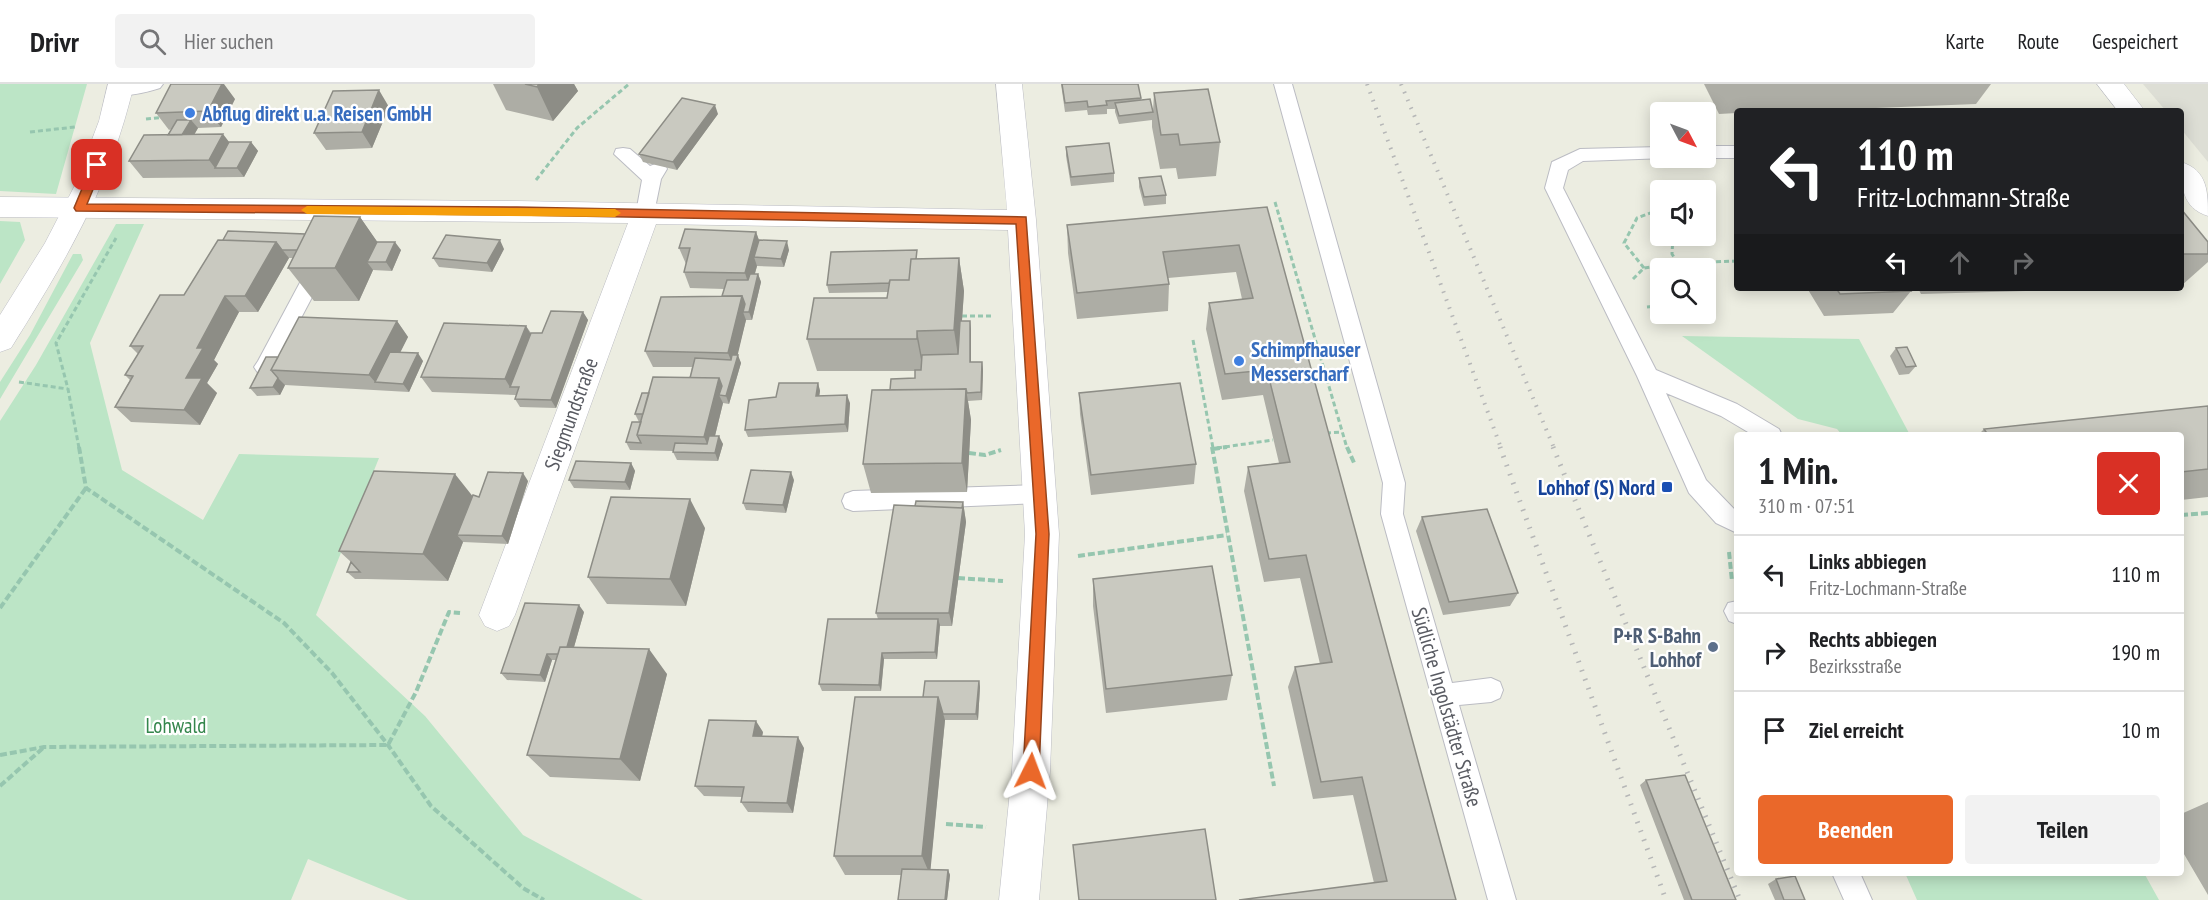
<!DOCTYPE html>
<html lang="de">
<meta charset="utf-8">
<style>
body{margin:0;font-family:"PT Sans Narrow",sans-serif;background:#f2f2f2;color:#202124;height:100vh;display:flex;flex-direction:column;font-size:22px;white-space:nowrap}
*{box-sizing:border-box;margin:0}
p{font-size:20px;color:#757577}
.icon{flex:none;width:33px;height:33px;fill:none;stroke:currentColor;stroke-width:2;stroke-linecap:round;stroke-linejoin:round}
.map{position:relative;flex:1;overflow:hidden}
.sheet{position:absolute;left:1734px;top:348px;width:450px;height:444px;display:flex;flex-direction:column;background:#fff;border-radius:6px;box-shadow:0 3px 15px #0003}
.sheet>*{flex:none}
.guide{position:absolute;left:1734px;top:24px;width:450px;height:183px;border-radius:6px;box-shadow:0 3px 15px #0003;background:#202124;color:#fff;overflow:hidden}
.needle{width:39px;rotate:131deg}
.tools{position:absolute;left:1650px;top:18px;display:grid;gap:12px}
.tools a{display:grid;place-items:center;width:66px;height:66px;border-radius:6px;background:#fff;box-shadow:0 3px 15px #0003;font-size:30px}
.pin{position:absolute;display:grid;place-items:center;width:51px;height:51px;color:#fff;margin:-26px;border-radius:12px;box-shadow:0 3px 9px #0006}
.me{position:absolute;width:66px;margin:-33px;rotate:3deg;stroke-linejoin:round;filter:drop-shadow(0 0 4px #0008)}
.turn{display:flex;align-items:center;gap:21px;height:126px;padding:0 24px;font-size:27px}
.turn .icon{width:78px;height:78px;stroke-width:2.5}
.turn b{display:block;font-size:42px;line-height:51px}
.lanes{display:flex;align-items:center;height:57px;padding:0 24px;background:#0003;justify-content:center;gap:30px;direction:ltr}
.lanes .off{opacity:.35}
.round{display:grid;place-items:center;flex:none;width:63px;height:63px;border-radius:6px;background:#f2f2f2}
.summary{display:flex;align-items:center;justify-content:space-between;height:102px;padding:0 24px}
h1{font-size:36px;font-weight:700;line-height:45px}
.action{display:flex;gap:12px;margin-top:auto;padding:12px 24px}
.action a{flex:1;height:69px;border-radius:6px;background:#ea682a;color:#fff;font-size:24px;font-weight:700;line-height:69px;text-align:center}
.action a+a{background:#f2f2f2;color:#202124}
ul{padding:0;list-style:none}
li{display:flex;align-items:center;gap:18px;height:78px;padding:0 24px;border-top:2px solid #e0e0e0}
li div{flex:1}
li b{display:block;font-size:22px}
li em{font-style:normal}
header{display:flex;align-items:center;gap:36px;box-sizing:border-box;height:84px;padding:0 30px;background:#fff;border-bottom:2px solid #e0e0e0}
header strong{font-size:28px}
nav{display:flex;gap:33px;margin-inline-start:auto;font-size:21px}
.search{width:420px;height:54px;background:#f2f2f2;display:flex;align-items:center;gap:15px;box-sizing:border-box;padding:0 21px;border-radius:6px;color:#757577;font-size:22px}
.map>svg:first-child{display:block}
</style>
<header>
<strong>Drivr</strong>
<div class="search"><svg class="icon" aria-label="search" viewBox="0 0 24 24"><circle cx="10" cy="10" r="6"/><path d="M15 15l6 6"/></svg>Hier suchen</div>
<nav><a>Karte</a><a>Route</a><a>Gespeichert</a></nav>
</header>
<div class="map">
<svg width="2208" height="816" viewBox="0 0 2208 816">
<rect width="100%" height="100%" fill="#ecede1"/>
<!-- industrial -->
<path fill="#ddded5" d="M2143,0H2208V78L2181,45V27H2166Z"/>
<!-- green -->
<path fill="#bce5c6" d="M0,0H87L56,110L0,107Z
M0,137L20,138L25,156L0,200Z
M116,140H144L90,259L122,386L203,436L239,370L379,374L316,531L425,632L523,751L643,816H408L308,775L291,816H0V337L36,281Z
M73,170H81L83,176L0,315V298L30,251Z
M1682,252L1859,255L1910,351H1842L1837,345L1798,335Z
M1905,789H2144L2159,816H1917Z"/>
<g fill="none" stroke-linecap="round" stroke-linejoin="round">
<defs>
<path id="lane" d="M119,0H163L160,4C147,8 126,14 113,10L110,6L113,2Z
M1274,0H1292L1405,399L1403,430L1452,599L1491,594L1500,598L1503,606L1500,614L1491,618L1459,621L1516,816H1488L1381,430L1383,399Z
M1706,62H1737V74H1703H1706Z
M1660,63V74H1667L1583,77L1568,86L1563,104L1656,286L1737,320L1779,345L1782,351H1753L1721,332L1666,309L1706,396L1737,428V449L1716,439L1689,409L1637,292L1545,104L1552,78L1580,65Z
M623,64L630,65L650,82L658,79L665,80L667,85L661,95L653,134L646,136L639,134L636,129L642,96L614,70L616,65Z
M319,174L326,176L329,181L272,289L265,291L258,289L254,283L258,277L312,176Z
M1040,401L1048,403L1051,410L1048,417L1040,419L853,427L845,424L842,417L845,410L853,407Z
M1737,517V540L1729,537L1724,527L1728,519Z
M1832,789H1860L1872,816H1844Z"/>
<path id="street" d="M996,0H1022L1036,136L1059,450L1050,687L1039,816H999L1012,687L1025,450L1008,146L656,140L515,531L509,542L497,547L485,542L479,531L628,139L0,133V113L517,117L1007,126Z
M2097,0H2124L2145,27H2118Z
M2181,78C2208,86 2208,109 2208,132C2182,124 2181,102 2181,78Z"/>
<path id="secondary" d="M108,0H134C110,103 66,176 11,264L0,268V231L45,159L74,103L99,37Z"/>
</defs>
<!-- lane casing -->
<use href="#lane" stroke="#bbbcc3" stroke-width="2"/>
<!-- street casing -->
<use href="#street" stroke="#bbbcc3" stroke-width="1"/>
<!-- secondary casing -->
<use href="#secondary" stroke="#bcbdc5" stroke-width="1"/>
<!-- path-far1 -->
<path stroke="#96c6af" stroke-width="3" stroke-dasharray="5 3" stroke-linecap="butt" d="M146,35L165,33
M30,48L75,43
M536,96L577,44L629,0
M1275,118L1347,364
M1673,152L1672,170L1681,184
M1644,184L1624,159L1637,134L1653,128L1660,133
M1633,195L1644,184L1678,179L1737,177
M1647,223L1660,222
M962,232H994
M1193,256L1213,364
M19,298L68,305
M1326,349L1342,348
M79,364L68,305L56,259L116,154
M1217,364L1273,356"/>
<!-- path -->
<path stroke="#96c6af" stroke-width="4" stroke-dasharray="7 3" stroke-linecap="butt" d="M79,363L86,404L284,539L332,589L388,661L431,722L523,804L544,816
M1212,363L1274,702
M1347,363L1355,381
M1213,365L1227,363
M969,369L985,371L1001,366
M2181,431L2208,429
M1729,468L1732,497
M1078,472L1227,451
M958,494L1003,497
M0,524L86,404
M0,671L44,663L388,661L416,608L449,528L460,529
M0,702L43,664
M946,740L986,743"/>
<!-- lane -->
<use href="#lane" fill="#fff" fill-rule="evenodd"/>
<!-- street -->
<use href="#street" fill="#fff" fill-rule="evenodd"/>
<!-- secondary -->
<use href="#secondary" fill="#fff" fill-rule="evenodd"/>
<!-- rail-far1 -->
<path stroke="#b6b7b7" stroke-width="4" stroke-dasharray="1.5 7" stroke-linecap="butt" d="M1367,0L1501,364
M1401,0L1554,364"/>
<!-- rail -->
<path stroke="#b6b7b7" stroke-width="5" stroke-dasharray="1.5 8" stroke-linecap="butt" d="M1500,363L1666,816
M1553,363L1740,816"/>
</g>
<!-- wall -->
<path fill="#adada5" d="M493,0H574L578,7L553,37L506,26Z
M1061,0H1138L1141,16L1153,27L1154,9L1220,58L1216,92L1178,95L1176,84L1160,85L1152,43V36L1119,40L1115,28V25H1107V30L1088,31L1087,26L1065,28Z
M1704,0H1991L1976,20L1801,27H1737V29L1719,30Z
M235,15L221,43L198,44L194,51L229,58H251L258,67L244,93L143,94L129,77L168,51L171,45L169,46L156,29Z
M389,23L372,64L326,66L314,49Z
M718,30L677,86L643,78L639,70Z
M1066,63L1114,89V98L1071,102L1066,72Z
M1139,94L1166,111V120L1144,122L1139,103Z
M1267,123L1456,816L1374,799L1353,711L1313,715L1288,603L1295,583L1320,580L1300,494L1264,498L1244,407L1248,383L1279,379L1263,311L1222,316L1206,245L1209,219L1242,215L1236,188L1168,194L1169,200L1168,227L1077,235L1068,169L1067,141Z
M2181,125L2208,158V178L2181,202Z
M360,133L377,158L401,166L392,187L373,186L359,217H314L288,184L293,174H289L258,228H239L226,252L214,276L218,280L207,299L217,309L200,341L131,338L115,323L130,296L125,291L138,270L130,262L184,211L223,156L305,150Z
M756,148L759,156L789,166L784,183L757,182L755,190H758L761,198L752,236H746L737,271L741,279L729,320L723,319L715,352L723,360L718,377L677,376L673,368V367L630,366L626,358L639,338L635,330L649,309L690,294L692,283H653L645,267L722,212L724,205L690,204L684,188L686,180L679,164Z
M504,165L492,188L439,183L433,174Z
M959,174L964,207L962,237L971,245V278H982L983,286L982,316L968,317L971,336L967,408L871,409L863,380L890,306L915,294V287H817L807,255L887,214L888,208L829,209L827,201L918,175Z
M1807,204H1911H1909L1911,207L1893,229L1824,232Z
M1918,204H2127L1921,210Z
M583,228L588,236L556,324L520,323L515,315L516,311L432,308L421,293L526,242L531,249H542Z
M397,237L408,253L400,268L423,277L409,308L285,301L280,311L257,312L250,304L278,273Z
M1896,264L1916,282L1909,290L1899,291L1890,272Z
M818,299L820,307L819,312L850,319L848,348L748,353L745,346L776,313Z
M1079,309L1196,380L1194,400L1091,411L1080,330Z
M2208,322V413L2181,416V351H1978L1984,345Z
M631,379L635,387L630,406L574,404L569,396Z
M794,396L786,429L746,426L743,419Z
M528,397L508,460L463,458L448,497L367,495H355L347,488L351,478L339,467L479,413Z
M963,418L966,438L952,542H940L937,575H884L881,607H822L819,600L878,535L876,529L915,422Z
M1422,433L1518,509L1510,522L1443,531L1416,447Z
M705,444L686,522L607,520L588,493Z
M1093,495L1232,591L1227,616L1106,629L1093,522Z
M584,528L574,563L667,590L640,697L550,693L527,671L556,576H552L545,598L507,596L501,589Z
M979,597L980,603L978,636H945L930,786H948L950,791L947,816H898L901,791H845L834,772L923,613Z
M763,648L762,652L804,664L793,729L748,728L741,718L742,713L704,712L695,702Z
M1646,696L1736,816H1684L1640,701Z
M2208,718V811L2181,765V730Z
M1776,795L1805,816H1775L1768,800Z"/>
<!-- shaded-wall -->
<path fill="#8d8d86" d="M222,0H224L235,15L221,43L208,27Z
M539,0H574L578,7L553,37L537,3Z
M379,6L389,23L372,64L362,48Z
M715,21L718,30L677,86L673,78Z
M191,36L198,44L184,68L177,59Z
M223,50L236,67L215,84L209,76Z
M251,58L258,67L244,93L237,84Z
M360,133L383,166L367,178L373,186L359,217L335,184Z
M756,148L762,165L754,173L757,182L750,205L745,189Z
M500,156L504,165L492,188L487,179Z
M787,157L789,166L784,183L781,175Z
M276,158L289,174L258,228L245,212Z
M395,158L401,166L392,187L386,178Z
M959,174L964,207L959,278L954,246Z
M758,190L761,198L752,236L749,228Z
M225,212L239,228L214,276L218,280L207,299L217,309L200,341L184,326L186,294L197,264Z
M742,212L748,228H743L746,236L736,278L738,271L741,279L729,320L726,312L734,284L728,269Z
M583,228L588,236L556,324L551,316Z
M397,237L408,253L385,299L375,298L369,291Z
M970,237L971,245V286L970,278Z
M526,242L535,258L510,303L505,295Z
M917,247L923,279V286L917,255Z
M418,269L423,277L409,308L403,300Z
M982,278L983,286L982,316L981,308Z
M278,294L285,301L280,311L273,303Z
M719,294L725,310L719,311L723,319L711,368L704,353Z
M818,299L820,307L818,320L816,312Z
M966,305L971,336L967,408L962,379Z
M847,311L850,319L848,348L845,340Z
M719,352L723,360L718,377L715,369Z
M631,379L635,387L630,406L625,398Z
M791,388L794,396L786,429L783,421Z
M523,389L528,397L508,460L502,452Z
M455,390L478,419L457,451L463,458L448,497L423,470Z
M690,415L705,444L686,522L670,495Z
M963,418L966,438L952,542L949,529Z
M579,521L584,528L570,577L564,570Z
M938,535L940,541L937,575L935,568Z
M649,565L667,590L640,697L620,675Z
M882,569L884,575L881,607L879,601Z
M547,570L552,576L545,598L540,591Z
M979,597L980,603L978,636L976,630Z
M938,613L945,636L930,791L922,772Z
M756,637L763,648L760,663L753,652Z
M798,653L804,664L793,729L787,719Z
M948,786L950,791L947,816H945Z"/>
<!-- building -->
<path fill="#c9c9c0" stroke="#8d8d86" stroke-width="1.5" d="M171,0H222L208,27L156,29Z
M525,0H539L537,3Z
M1062,0H1138L1141,14L1106,17L1107,21L1088,23L1087,17L1065,19Z
M1208,5L1220,58L1180,61L1178,50L1161,51L1154,9Z
M379,6L362,48L314,49L333,7Z
M682,14L715,21L673,78L639,70Z
M1150,15L1153,28L1119,32L1115,19Z
M177,36H191L182,51H168Z
M223,50L209,76L129,77L144,51Z
M229,58H251L237,84H215Z
M1109,59L1114,89L1071,93L1066,63Z
M1161,92L1166,111L1144,113L1139,94Z
M1267,123L1456,816H1239L1387,797L1362,693L1321,698L1295,583L1332,578L1306,471L1269,475L1248,383L1290,378L1267,286L1225,290L1209,219L1253,214L1239,161L1163,168L1169,200L1077,209L1067,141Z
M2181,125L2208,158V170H2181Z
M314,132L360,133L335,184H288Z
M685,145L756,148L745,189L684,188L690,164H679Z
M228,147L305,150L297,166H282L276,158L223,156Z
M446,151L500,156L487,179L433,174Z
M218,156L276,158L245,212H225L197,264H203L186,294H202L184,326L115,323L133,292L125,291L143,262H130L160,211H184Z
M759,156L787,157L781,175L754,173Z
M377,158H395L386,178H367Z
M917,166L916,175H911L909,196H890L889,199L827,201L831,168Z
M959,174L954,246L917,247V255H807L814,214H887L890,196H909L911,175Z
M750,190H758L749,228H743L745,220L742,212H722L727,196H748Z
M1836,204H1909L1911,207L1840,210Z
M742,212L728,269L645,267L661,213Z
M551,227L583,228L551,316L515,315L519,303H510L531,249H542Z
M299,233L397,237L369,291L271,286Z
M960,237H970V278H982L981,308L967,309L966,305L890,306L891,295L915,294V286H921L922,271L958,270Z
M444,239L526,242L505,295L421,293Z
M1907,263L1916,282L1906,283L1896,264Z
M390,268L418,269L403,300L375,298Z
M732,271H738L726,312L719,311L722,302L719,294H690L695,274L731,276Z
M266,273H278L271,286L278,294L273,303L250,304Z
M653,293L719,294L704,353L637,351Z
M779,299H818L816,312L847,311L845,340L745,346L749,316L776,313Z
M1180,299L1196,380L1091,391L1079,309Z
M966,305L962,379L863,380L872,306Z
M642,309H649L643,330H635Z
M2208,322V385L2181,388V351H1988L1984,345Z
M632,338H641L637,351L641,359L626,358Z
M709,352H719L715,369L673,368L675,359L707,360Z
M576,377L631,379L625,398L569,396Z
M751,386L791,388L783,421L743,419Z
M374,387L455,390L423,470L339,467Z
M488,388L523,389L502,452L457,451L473,411L479,413Z
M611,413L690,415L670,495L588,493Z
M916,417L963,418L962,424L915,422Z
M894,421L963,424L949,529H876Z
M1487,425L1518,509L1449,518L1422,433Z
M351,478L360,488H347Z
M1212,482L1232,591L1106,605L1093,495Z
M525,519L579,521L567,563H560L558,570H547L540,591L501,589Z
M828,535H938L935,568L882,569L879,601L819,600Z
M560,563L649,565L620,675L527,671Z
M925,597H979L976,630H943L938,613H923Z
M855,613H938L922,772H834Z
M709,636L756,637L753,652L798,653L787,719L741,718L744,703L695,702Z
M1685,691L1736,816H1692L1646,696Z
M1205,745L1216,816H1079L1073,761Z
M902,785L948,786L945,816H898Z
M1795,792L1805,816H1784L1776,795Z"/>
<!-- route -->
<path fill="#ea682a" stroke="#98441b" stroke-width="1.5" d="M97,77L103,81L87,120L517,123L1026,133L1049,450L1039,687L1037,693L1031,695L1026,693L1023,687L1036,450L1016,140L517,131L76,127L74,124L92,81Z"/>
<!-- slow -->
<path fill="#f59e0b" d="M307,122L615,125L621,129L615,133L307,130L301,126Z"/>
<!-- markers -->
<g fill="#3f7fe0" stroke="#fff" stroke-width="2">
<circle cx="190" cy="29" r="6"/>
<circle cx="1239" cy="277" r="6"/>
</g>
<rect fill="#1a4fb4" stroke="#fff" stroke-width="2" x="1661" y="397" width="12" height="12" rx="3"/>
<circle fill="#5c6f8a" stroke="#fff" stroke-width="2" cx="1713" cy="563" r="6"/>
<g text-anchor="middle" dominant-baseline="central" stroke-width="4.5" stroke-linejoin="round" paint-order="stroke">
<!-- shop labels -->
<g font-size="21" font-weight="bold" fill="#366cbe" stroke="#fff" text-anchor="start">
<text x="202" y="29">Abflug direkt u.a. Reisen GmbH</text>
<text x="1251" y="265">Schimpfhauser<tspan x="1251" dy="24">Messerscharf</tspan></text>
</g>
<!-- street labels -->
<g font-size="21" fill="#595b62" stroke="#fff">
<text transform="translate(571 330) rotate(-70)">Siegmundstraße</text>
<text transform="translate(1447 623) rotate(74)">Südliche Ingolstädter Straße</text>
</g>
<!-- transit labels -->
<g font-size="21" font-weight="bold" fill="#164399" stroke="#fff" text-anchor="end">
<text x="1655" y="403">Lohhof (S) Nord</text>
</g>
<!-- service labels -->
<g font-size="21" font-weight="bold" fill="#4e5e75" stroke="#fff" text-anchor="end">
<text x="1701" y="551">P+R S-Bahn<tspan x="1701" dy="24">Lohhof</tspan></text>
</g>
<!-- park labels -->
<g font-size="21" fill="#34864c" stroke="#fff">
<text x="176" y="641">Lohwald</text>
</g>
</g>
</svg>
<div class="tools">
<a><svg class="needle" viewBox="-14 -14 28 28"><path d="M0-13l5 13h-10z" fill="#e53935"/><path d="M0 13l5-13h-10z" fill="#757577"/></svg></a>
<a><svg class="icon" aria-label="sound" viewBox="0 0 24 24"><path d="M4 9h4l5-4v14l-5-4H4zM17 9q2 3 0 6"/></svg></a>
<a><svg class="icon" aria-label="search" viewBox="0 0 24 24"><circle cx="10" cy="10" r="6"/><path d="M15 15l6 6"/></svg></a>
</div>
<div class="pin" style="left:97px;top:81px;background:#d93025"><svg class="icon" aria-label="arrive" viewBox="0 0 24 24"><path d="M6 21V4h12l-3 4 3 4H6"/></svg></div>
<svg class="me" style="left:1031px;top:687px" viewBox="-20 -20 40 40"><path d="M0-17L14 15 0 8-14 15z" fill="#ea682a" stroke="#fff" stroke-width="4"/></svg>
<div class="guide">
<div class="turn"><svg class="icon" aria-label="left" viewBox="0 0 24 24"><path d="M17 20v-9H6M10 6l-5 5 5 5"/></svg><div><b>110 m</b>Fritz-Lochmann-Straße</div></div>
<div class="lanes"><svg class="icon" aria-label="left" viewBox="0 0 24 24"><path d="M17 20v-9H6M10 6l-5 5 5 5"/></svg><svg class="icon off" aria-label="ahead" viewBox="0 0 24 24"><path d="M12 20V5M6 11l6-6 6 6"/></svg><svg class="icon off" aria-label="right" viewBox="0 0 24 24"><path d="M7 20v-9h11M14 6l5 5-5 5"/></svg></div>
</div>
<section class="sheet">
<div class="summary"><div><h1>1 Min.</h1><p>310 m · 07:51</p></div><a class="round" style="background:#d93025;color:#fff"><svg class="icon" aria-label="close" viewBox="0 0 24 24"><path d="M6 6l12 12M18 6L6 18"/></svg></a></div>
<ul>
<li><svg class="icon" aria-label="left" viewBox="0 0 24 24"><path d="M17 20v-9H6M10 6l-5 5 5 5"/></svg><div><b>Links abbiegen</b><p>Fritz-Lochmann-Straße</p></div><em>110 m</em></li>
<li><svg class="icon" aria-label="right" viewBox="0 0 24 24"><path d="M7 20v-9h11M14 6l5 5-5 5"/></svg><div><b>Rechts abbiegen</b><p>Bezirksstraße</p></div><em>190 m</em></li>
<li><svg class="icon" aria-label="arrive" viewBox="0 0 24 24"><path d="M6 21V4h12l-3 4 3 4H6"/></svg><div><b>Ziel erreicht</b></div><em>10 m</em></li>
</ul>
<div class="action"><a>Beenden</a><a>Teilen</a></div>
</section>
</div>
